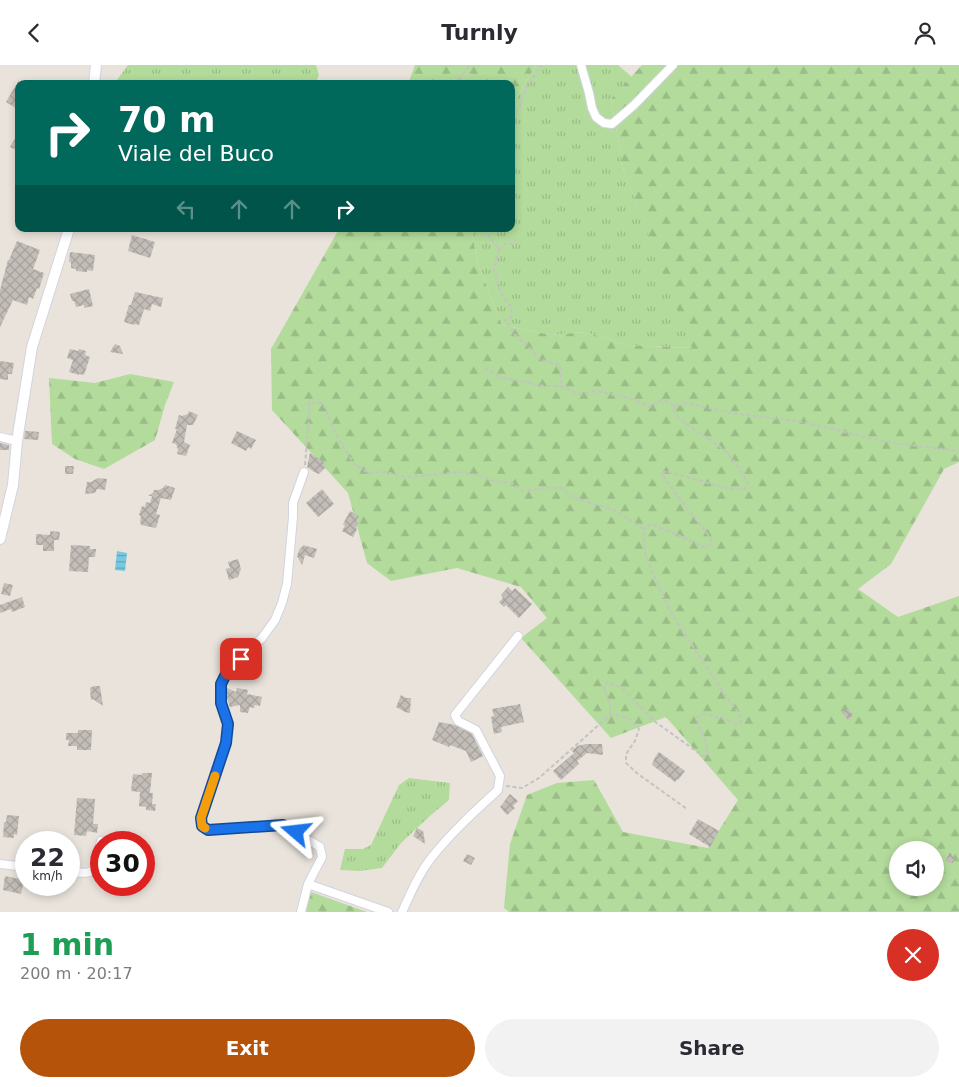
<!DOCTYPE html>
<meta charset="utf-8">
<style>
body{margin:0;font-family:"DejaVu Sans",sans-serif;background:#f2f2f3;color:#2b2b33;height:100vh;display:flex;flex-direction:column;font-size:19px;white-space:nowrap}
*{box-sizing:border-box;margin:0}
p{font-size:16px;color:#7c7c81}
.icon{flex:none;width:28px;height:28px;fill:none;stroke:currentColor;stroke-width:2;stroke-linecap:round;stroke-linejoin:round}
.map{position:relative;height:847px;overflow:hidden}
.side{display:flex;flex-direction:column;background:#fff;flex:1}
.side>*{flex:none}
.hud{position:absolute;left:15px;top:15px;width:500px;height:152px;border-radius:10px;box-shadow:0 2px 8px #0003;background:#00695c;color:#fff;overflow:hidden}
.buttons{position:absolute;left:889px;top:776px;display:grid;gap:10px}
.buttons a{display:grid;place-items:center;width:55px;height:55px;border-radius:50%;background:#fff;box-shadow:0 2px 8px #0003;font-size:25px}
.speed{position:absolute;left:15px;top:766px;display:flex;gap:10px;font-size:25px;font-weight:700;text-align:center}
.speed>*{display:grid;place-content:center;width:65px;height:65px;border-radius:50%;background:#fff;box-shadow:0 2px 8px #0003;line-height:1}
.speed small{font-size:12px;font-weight:400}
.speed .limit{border:8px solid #d22;background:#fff;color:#111}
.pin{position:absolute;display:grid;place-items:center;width:42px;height:42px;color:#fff;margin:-21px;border-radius:10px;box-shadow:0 2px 8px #0006}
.me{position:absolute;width:55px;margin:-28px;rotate:287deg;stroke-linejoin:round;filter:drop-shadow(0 0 4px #0008)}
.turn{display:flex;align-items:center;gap:18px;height:105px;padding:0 20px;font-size:22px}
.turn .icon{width:65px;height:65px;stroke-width:2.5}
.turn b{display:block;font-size:35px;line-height:42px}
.lanes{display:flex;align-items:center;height:48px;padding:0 20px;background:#0003;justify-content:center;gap:25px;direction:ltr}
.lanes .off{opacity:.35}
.round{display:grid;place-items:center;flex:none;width:52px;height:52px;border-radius:26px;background:#f2f2f3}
.summary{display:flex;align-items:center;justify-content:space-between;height:85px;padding:0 20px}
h1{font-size:30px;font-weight:600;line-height:38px;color:#1e9e55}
.cta{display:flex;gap:10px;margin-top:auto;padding:10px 20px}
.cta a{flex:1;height:58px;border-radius:30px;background:#b45309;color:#fff;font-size:20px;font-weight:600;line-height:58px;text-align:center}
.cta a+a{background:#f2f2f3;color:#2b2b33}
header{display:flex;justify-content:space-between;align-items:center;height:65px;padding:0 20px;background:#fff;font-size:22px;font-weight:600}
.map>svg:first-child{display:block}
</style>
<header><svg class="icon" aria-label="back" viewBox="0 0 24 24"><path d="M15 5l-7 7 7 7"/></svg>Turnly<svg class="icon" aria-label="person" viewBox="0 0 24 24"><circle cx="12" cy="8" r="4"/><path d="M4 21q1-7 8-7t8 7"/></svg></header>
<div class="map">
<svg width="959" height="847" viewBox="0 0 959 847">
<defs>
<pattern id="grass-tufts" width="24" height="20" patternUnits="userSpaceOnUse" patternTransform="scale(1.25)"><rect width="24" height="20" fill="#b3db9c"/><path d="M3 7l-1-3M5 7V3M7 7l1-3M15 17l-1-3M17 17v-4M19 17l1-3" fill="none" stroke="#9abc86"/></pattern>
<pattern id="forest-firs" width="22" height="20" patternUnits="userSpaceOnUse" patternTransform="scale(1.25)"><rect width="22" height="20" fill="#b3db9c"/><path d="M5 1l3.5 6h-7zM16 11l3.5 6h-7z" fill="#9abc86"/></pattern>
<pattern id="water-rules" width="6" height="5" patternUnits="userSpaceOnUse" patternTransform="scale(1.25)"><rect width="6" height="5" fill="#77c9e3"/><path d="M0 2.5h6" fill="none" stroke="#62a3b8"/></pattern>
<pattern id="building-cross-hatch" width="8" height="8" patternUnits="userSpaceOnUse" patternTransform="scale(1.25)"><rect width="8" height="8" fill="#c2bdb7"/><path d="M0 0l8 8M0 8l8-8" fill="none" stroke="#a7a29d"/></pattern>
</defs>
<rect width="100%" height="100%" fill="#e9e3db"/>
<!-- grass -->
<path fill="url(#grass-tufts)" d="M128,0H316L319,10L315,19H114Z
M536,0H618L632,12L611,34L624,107L693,283L626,280L585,267L551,270L502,260L478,199L471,164H511V43Z
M409,713L450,718L449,735L431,750L401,778L382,803L359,806L340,805L345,784H363L371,780L399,720Z"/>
<!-- forest -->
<path fill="url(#forest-firs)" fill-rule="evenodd" d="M415,0H536L511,43V19H408Z
M642,0H959V397L944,404L891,499L858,524L898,552L959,531V847H509L504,843L510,779L527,730L557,718L594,715L623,767L708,783L738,735L666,652L611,673L521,573L547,553L521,522L457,503L391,516L367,498L348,428L272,345L271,284L339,164H471L478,199L502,260L551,270L585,267L626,280L692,283L624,107L611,34ZM898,785H935V822H898Z
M130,309L174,317L165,340L155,375L104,404L75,394L52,379L49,313L95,318Z
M311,827L367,847H306Z"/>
<!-- water -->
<path fill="url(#water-rules)" d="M117,486L127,488L125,506L115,505Z"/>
<!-- building -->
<path fill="url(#building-cross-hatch)" d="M19,15V45L6,37Z
M19,67V86L10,82Z
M132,170L155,177L150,193L128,186Z
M17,176L40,185L33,204L44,208L39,224L37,223L33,234L29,232L27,240L13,235L0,262V225L8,195H9Z
M70,187L95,190L93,206L87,205V207L76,206V204L71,203V197H69Z
M89,224L93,241L84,243V240L76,242L74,236H72L70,229Z
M135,227L163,233L161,242L152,239L150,246L144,244L139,260L135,259L134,260L124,257L129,240H131Z
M115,279L120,281L123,289L110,287Z
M70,284L78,286L79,284L86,286L85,290L90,292L84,310L79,309V310L69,307L73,295L67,293Z
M0,296L14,298L12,309H8V315L0,314Z
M189,346L198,350L193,360H187L184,377L190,380L186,391L177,389L178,385L176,379L172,378L177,364H175L179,350L182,351L188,349Z
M25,366H28L39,367L38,375L24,374Z
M237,366L256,375L251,384L248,382L246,386L231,378Z
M0,378L9,380V385H0Z
M310,388L325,398L324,401L326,402L319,409L316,408L307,402Z
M65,401H74L73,409H65Z
M98,413L107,414L105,425L97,424L95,428L85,429L87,417H91Z
M165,420L175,423L171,435L161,433L156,449L160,450L156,463L141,460L140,456L141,451L139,450L142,441L145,442L146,437L150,438L152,431H148L153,428L154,425H158L163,423Z
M322,424L334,439L318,452L306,438Z
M350,446L359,451L356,456L358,458L356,463L357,464L353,472L342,466L345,461L343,459Z
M50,466L60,467L59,475H54V486H43V480H36V469L50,470Z
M71,480L90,481V484H96L95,492H89L88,507L69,506Z
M303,480L317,484L314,493L305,490L302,500L297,491L300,483L302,482Z
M238,494L241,504L238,512L229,515L226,504L230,503L228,497Z
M4,518L13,520L10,531L1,529Z
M508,522L512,526L515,523L532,539L519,553L506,540L504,542L499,537L503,533L501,530Z
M22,532L25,542L12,547L11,544L0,548V540Z
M94,621H100L103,641L93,634L91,635L90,623Z
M227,623L236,627L237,623L248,625L247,629L262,632L260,641L255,640L254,643L250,642L248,648L240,647V640L230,642L227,633Z
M401,630L406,633H411L410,648L405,647L396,642Z
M520,639L524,657L501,662L502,667L494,669L491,652L494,651L492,644Z
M847,643L853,650L848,655L842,648Z
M439,657L455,660L472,669L483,691L471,697L466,686L450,680L449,682L432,675Z
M78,665H92L91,685H77V681H68L69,675H66V668H78Z
M586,679H602L603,690L587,688L577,696L579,699L561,715L553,706L574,688L572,686L577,681Z
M659,687L685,706L678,715L677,714L675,717L652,700L655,692Z
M142,708H152L150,728H153L152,739H156L155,746L146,745V742L139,741L140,727L131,726L133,709L142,710Z
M510,729L518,736L513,741L515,743L507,750L500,742Z
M77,733L95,734L93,759H98L97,768L87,766L86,771L74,770Z
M7,750L19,751L17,770L14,769V773L3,772L4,757H6Z
M698,754L719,766L710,782L689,769Z
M417,763L423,766L424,770L425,779L413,771Z
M950,787L954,793L953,798H950L948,797L946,795Z
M467,789L475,793L471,800L463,796Z
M5,811L24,815L21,829L3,825Z"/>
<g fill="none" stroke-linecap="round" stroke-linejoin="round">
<defs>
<path id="street" d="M581,0L589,28L592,43L596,52L604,58L612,59L634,40L673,0
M0,372L17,376
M0,799L26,802
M69,806C77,807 89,811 95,803L101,776
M308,819L388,847
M301,847L308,819L322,792L320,782L283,760L208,765L203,761L201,753L226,678L228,659L221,638V619L227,607L241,594L262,573L275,555L282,538L287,519L293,452V438L304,407
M402,847C411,828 419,808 432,792C452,767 475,746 498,725L500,711L476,665L458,656L455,650L518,571"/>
<path id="secondary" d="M94,19L96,0
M0,474L13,420L17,376L32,282L69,164"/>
</defs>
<!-- street casing -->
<use href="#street" stroke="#d1d4e0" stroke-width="10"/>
<!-- secondary casing -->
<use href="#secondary" stroke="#d1d4e0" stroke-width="12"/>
<!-- path -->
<path stroke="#c3c3c3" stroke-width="2" stroke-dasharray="4 2.5" stroke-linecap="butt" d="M453,19L469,2L470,0
M511,52L519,43L527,21L542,0
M483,164L499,184L494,205L501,229L512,242L511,253L505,255L516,271L532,285L539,294L560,300L561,321L579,329L598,326L632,334L649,342L662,335L676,341L687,338L731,348L803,357L886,377L959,386
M499,185C503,180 505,177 512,179L516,174
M485,303L500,312L544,321H561
M305,400L309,352V338H323L336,370L354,399L369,408L385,407L406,412L461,407L482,411L494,416L511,418L523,426L547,423H562L572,432L614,445L642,463
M610,650V638L604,626L605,619L609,617L623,624L654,656L703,691L708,690C708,677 699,665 697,652L703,649L722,653L736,659L741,657V651L723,627L670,546L646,492L643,464L652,459L685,473L704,482L710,480L711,474C695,451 676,432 662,409L666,406L722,422L744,425L748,418C742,408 734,394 725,386C708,371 685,363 672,344L676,341
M506,721L522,723L539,713L610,650C624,650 631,653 639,664L635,676L626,689V698L638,709L687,744"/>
<!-- street -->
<use href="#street" stroke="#fff" stroke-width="8"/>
<!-- secondary -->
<use href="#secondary" stroke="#fff" stroke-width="10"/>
</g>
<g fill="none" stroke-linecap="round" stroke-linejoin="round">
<defs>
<path id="route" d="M241,594L227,607L221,619V638L228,659L226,678L201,753L202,761L208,765L283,760L296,767"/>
</defs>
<!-- route casing -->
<use href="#route" stroke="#114b97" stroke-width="12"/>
<!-- route -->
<use href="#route" stroke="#1a73e8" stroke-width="9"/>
<!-- slow -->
<path stroke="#f59e0b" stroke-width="9" d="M205,763L202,761L201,753L215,711"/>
</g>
</svg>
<div class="buttons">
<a><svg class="icon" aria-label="sound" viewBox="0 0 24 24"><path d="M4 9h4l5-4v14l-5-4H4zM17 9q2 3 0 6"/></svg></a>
</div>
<div class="speed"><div>22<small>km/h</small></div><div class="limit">30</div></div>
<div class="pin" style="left:241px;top:594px;background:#d93025"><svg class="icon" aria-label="arrive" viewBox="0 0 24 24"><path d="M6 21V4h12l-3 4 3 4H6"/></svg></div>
<svg class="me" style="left:296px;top:767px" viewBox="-20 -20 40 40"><path d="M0-17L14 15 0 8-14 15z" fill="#1a73e8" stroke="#fff" stroke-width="4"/></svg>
<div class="hud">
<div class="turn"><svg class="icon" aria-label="right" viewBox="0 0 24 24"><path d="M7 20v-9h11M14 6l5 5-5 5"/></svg><div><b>70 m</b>Viale del Buco</div></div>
<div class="lanes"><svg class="icon off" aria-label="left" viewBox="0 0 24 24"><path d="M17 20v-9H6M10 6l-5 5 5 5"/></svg><svg class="icon off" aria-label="ahead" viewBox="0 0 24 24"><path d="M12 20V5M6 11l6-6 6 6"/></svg><svg class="icon off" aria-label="ahead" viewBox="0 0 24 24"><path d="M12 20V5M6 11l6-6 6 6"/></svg><svg class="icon" aria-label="right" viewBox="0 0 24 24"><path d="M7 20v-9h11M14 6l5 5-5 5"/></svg></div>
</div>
</div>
<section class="side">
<div class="summary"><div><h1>1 min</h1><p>200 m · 20:17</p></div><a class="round" style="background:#d93025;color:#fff"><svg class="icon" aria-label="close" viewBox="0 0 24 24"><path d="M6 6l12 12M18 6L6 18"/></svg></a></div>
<div class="cta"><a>Exit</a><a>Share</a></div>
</section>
